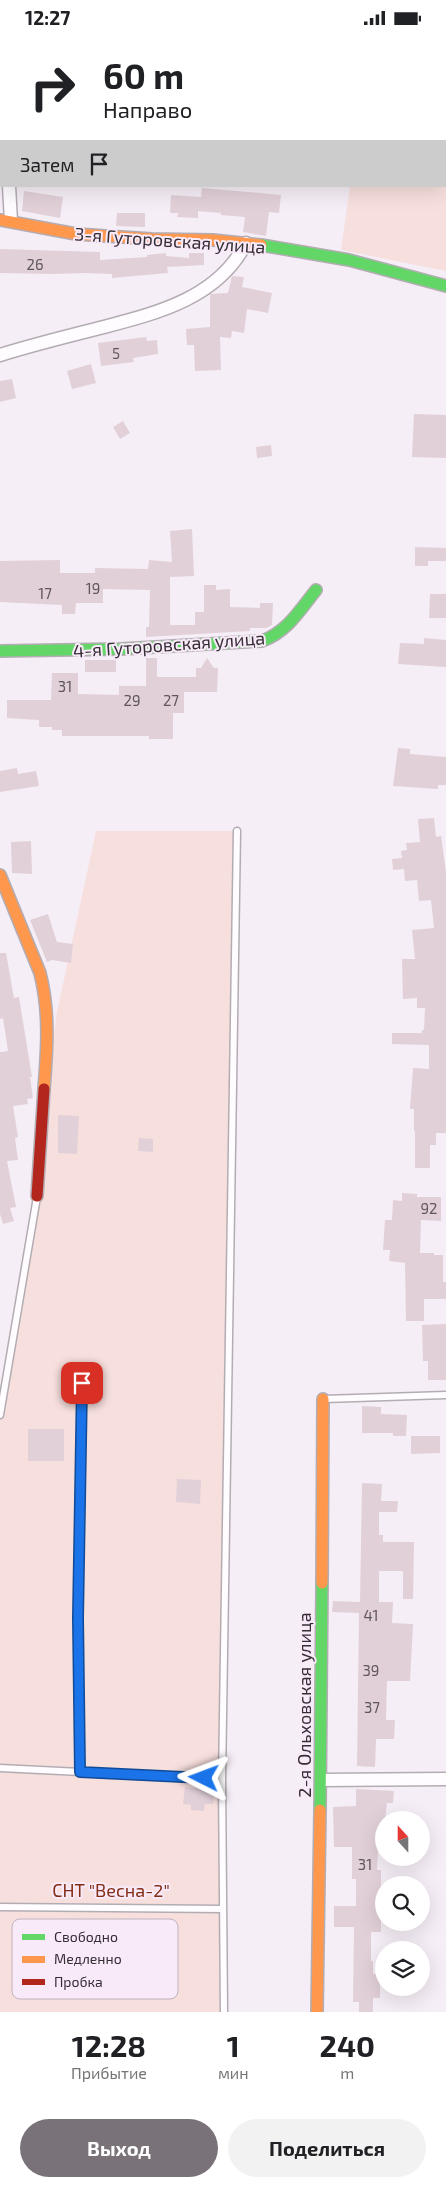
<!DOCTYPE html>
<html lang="ru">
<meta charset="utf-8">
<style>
body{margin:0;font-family:"Exo 2",sans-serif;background:#f2f2f2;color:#202124;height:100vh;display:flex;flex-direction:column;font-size:19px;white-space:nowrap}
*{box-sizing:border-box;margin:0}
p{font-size:16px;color:#757577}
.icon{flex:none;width:28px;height:28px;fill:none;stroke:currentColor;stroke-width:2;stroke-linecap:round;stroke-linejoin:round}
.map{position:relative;height:1977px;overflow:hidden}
.side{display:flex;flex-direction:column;background:#fff;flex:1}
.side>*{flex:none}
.top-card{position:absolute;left:0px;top:0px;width:446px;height:152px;box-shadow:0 5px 20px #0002;background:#fff;color:#202124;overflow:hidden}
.needle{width:32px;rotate:339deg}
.buttons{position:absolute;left:375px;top:1776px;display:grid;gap:10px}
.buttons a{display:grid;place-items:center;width:55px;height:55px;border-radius:50%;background:#fff;box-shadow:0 5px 20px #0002;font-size:25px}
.pin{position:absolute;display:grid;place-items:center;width:42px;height:42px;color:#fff;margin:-21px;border-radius:10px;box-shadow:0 2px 8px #0006}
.me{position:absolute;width:55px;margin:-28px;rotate:273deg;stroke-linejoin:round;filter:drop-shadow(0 0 4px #0008)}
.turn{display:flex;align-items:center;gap:18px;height:105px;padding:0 20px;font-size:22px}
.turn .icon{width:65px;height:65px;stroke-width:2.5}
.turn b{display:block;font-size:35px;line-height:42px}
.then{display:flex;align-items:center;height:48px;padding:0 20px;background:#0003;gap:10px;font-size:19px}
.eta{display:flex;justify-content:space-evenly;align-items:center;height:85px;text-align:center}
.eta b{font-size:30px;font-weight:700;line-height:35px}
.action{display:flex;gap:10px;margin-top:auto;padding:10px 20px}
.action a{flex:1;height:58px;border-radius:30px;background:#797279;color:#fff;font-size:20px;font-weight:700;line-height:58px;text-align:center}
.action a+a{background:#f2f2f2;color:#202124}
.status{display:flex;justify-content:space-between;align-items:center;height:35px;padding:0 25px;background:#fff;direction:ltr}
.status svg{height:14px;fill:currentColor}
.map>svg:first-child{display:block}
</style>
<div class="status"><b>12:27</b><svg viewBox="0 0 49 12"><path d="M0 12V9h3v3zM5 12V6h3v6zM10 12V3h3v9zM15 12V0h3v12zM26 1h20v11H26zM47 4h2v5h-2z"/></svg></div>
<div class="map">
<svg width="446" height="1977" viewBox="0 0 446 1977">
<rect width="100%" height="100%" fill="#f6eef6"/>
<!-- green -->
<path fill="#f7dfdd" d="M370,0H446V236L341,215L350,151H445V1Z
M96,796H237L222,1744L224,1977H0V1353L33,1160L57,977Z"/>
<!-- building -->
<path fill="#e2d0d8" d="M202,153L281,160L279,178L269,177L266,201L243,197L245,182L221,180V178L198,176V183L177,182L178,178H170L171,160L201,162Z
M24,156L63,162L60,183L22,176Z
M117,178H145V192L116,191Z
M0,214L100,217V225L147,222V220L166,218V221L189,223V218H204V230L167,232L168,238L112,243V239L85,238L53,239L0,238Z
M232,241L244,242L242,252L272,258L268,278L247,274L244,298L232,296L231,303L220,302L221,335L195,336L194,310H187L186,294L210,292V259L228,258Z
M146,302L147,306L157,305L158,319L133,323L134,327L101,331L98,308Z
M91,329L96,348L72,354L67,336Z
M12,344L16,363L0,367V346Z
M414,379L446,380V423L412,422Z
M123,386L130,398L120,404L113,392Z
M271,410L272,421L257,423L256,412Z
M192,494L194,541L170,542V590H195V577H204V550H216V555L230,554V572L260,573V568H273L272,590L266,593H250V596L146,602V592H149L150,555L103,554V568H76L75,579H62V570L0,567V526L60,525V538H95V533L148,534L149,525L172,527L170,496Z
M415,512L446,513V526H428V531H415Z
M430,559H446V583H429Z
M424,603L446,605V632L398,629L400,608L424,609Z
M146,623H157V642H196V633H201L207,623L214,633H218L217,657H184V678H173V704H149V701H62V695H52V692H39V685L7,683V665H51L52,638H78V659L119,660V651H146Z
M85,625H116V637H85Z
M398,713L410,714V719L446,722V750H438V754L393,751Z
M17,733L18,739L36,736L39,751L0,757V736Z
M434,783L436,802L441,801L446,837V1098H436V1110H430V1133H415V1096H414V1074H410L413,1033L429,1034V1010L392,1009V998H422V995H424L425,973H417V963L403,964L402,924H415L412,895L434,893L431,865L419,866L417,845L405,846L404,834L393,835L392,824L402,823L401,816L407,815L406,808L420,807L418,784Z
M31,806L32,839L12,838L11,807Z
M48,879L57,907L73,909L71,928L52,925L47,927L30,885Z
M0,918H6L14,963L19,962L32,1042H30L33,1063L27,1064L28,1069L13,1071L18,1102L15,1103L18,1125L7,1126L16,1172L10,1173L14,1186L3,1189L0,1179V1017L8,1016L3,983L0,984Z
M58,1080L79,1081L77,1119L58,1118Z
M139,1103L153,1104V1117L138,1116Z
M402,1158L417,1159V1162H441V1186L421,1185L420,1218H434V1220H443V1247H446V1264H424V1286H406L405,1228L389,1226L390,1215H383L385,1185H392L393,1165L402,1166Z
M446,1289V1345H428V1326H423L422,1290Z
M362,1371L381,1372V1379L407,1380L406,1401H393V1398H362Z
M28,1394H64V1426H28Z
M411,1401H440V1418L411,1419Z
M177,1444L201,1445L200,1469L176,1467Z
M362,1448L382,1449L381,1466H398L397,1477H379V1500H383V1507H414L413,1564H403V1536H379V1567H393L392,1588L413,1589L410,1646H387L386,1685H395L394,1704H376L375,1732L357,1731L359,1578L332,1577L333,1566L360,1567Z
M185,1752L214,1755L213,1769H205L204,1776L191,1775V1770L183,1769Z
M356,1754L394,1756L393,1768H387L384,1794L379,1793L377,1835H381V1897H371V1926H373V1939H380V1963H373V1977H359V1967H353L354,1892H334V1871H356V1844H352V1812H334L333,1772L356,1771Z"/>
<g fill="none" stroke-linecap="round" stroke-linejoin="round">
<defs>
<path id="lane" d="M324,1364L446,1360
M0,1380L37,1162
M0,1733L222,1744
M80,1737L78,1583L82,1348
M0,1872L223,1874
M224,1977L222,1744L237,796"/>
<path id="street" d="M0,102L1,109
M9,151L11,186
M0,320C32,310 64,302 96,294C153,279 217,265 246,208
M321,1745L446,1744"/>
<path id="fast" d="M261,210L349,225L446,251
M0,616L121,614L262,606C287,597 300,575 316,555
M320,1775L322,1548"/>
<path id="slow" d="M0,185L76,199L152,204L213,205L261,210
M0,840L40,938C50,977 47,1015 44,1054
M322,1548L323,1364
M317,1977L320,1775"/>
<path id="jam" d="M37,1161L44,1054"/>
</defs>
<!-- lane casing -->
<use href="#lane" stroke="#b3adb3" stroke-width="9"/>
<!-- street casing -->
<use href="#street" stroke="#b3adb3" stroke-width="15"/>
<!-- fast casing -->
<use href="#fast" stroke="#b3adb3" stroke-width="14"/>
<!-- slow casing -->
<use href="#slow" stroke="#b3adb3" stroke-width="14"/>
<!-- jam casing -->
<use href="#jam" stroke="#b3adb3" stroke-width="14"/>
<!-- lane -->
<use href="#lane" stroke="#fefcfe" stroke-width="6"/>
<!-- street -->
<use href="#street" stroke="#fefcfe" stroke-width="12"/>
<!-- fast -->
<use href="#fast" stroke="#63d668" stroke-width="11"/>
<!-- slow -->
<use href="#slow" stroke="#ff974d" stroke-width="11"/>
<!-- jam -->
<use href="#jam" stroke="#b3261e" stroke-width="11"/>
</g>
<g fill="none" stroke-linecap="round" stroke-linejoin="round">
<defs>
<path id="route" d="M82,1348L78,1583L80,1737L204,1743"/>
</defs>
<!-- route casing -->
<use href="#route" stroke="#114b97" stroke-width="12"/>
<!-- route -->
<use href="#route" stroke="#1a73e8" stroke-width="9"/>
</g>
<g text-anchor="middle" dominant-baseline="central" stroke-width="4" stroke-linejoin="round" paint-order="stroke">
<!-- number labels -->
<g font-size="15" fill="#60575e">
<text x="35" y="229">26</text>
<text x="116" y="318">5</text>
<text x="93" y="553">19</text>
<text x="45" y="558">17</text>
<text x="65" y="651">31</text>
<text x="132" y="665">29</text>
<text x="171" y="665">27</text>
<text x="429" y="1173">92</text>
<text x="371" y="1580">41</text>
<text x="371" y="1635">39</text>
<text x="372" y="1672">37</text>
<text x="365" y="1829">31</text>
</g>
<!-- street labels -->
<g font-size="18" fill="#352f35" stroke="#f9eaf9">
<text transform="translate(170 205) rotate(4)">3-я Гуторовская улица</text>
<text transform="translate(169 609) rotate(-4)">4-я Гуторовская улица</text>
<text transform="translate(304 1670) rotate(-90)">2-я Ольховская улица</text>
</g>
<!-- park labels -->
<g font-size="18" fill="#832e16" stroke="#f9eaf9">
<text x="111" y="1855">СНТ "Весна-2"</text>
</g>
</g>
<!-- legend -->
<rect x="12" y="1884" width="166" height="80" rx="8" fill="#f9eaf9" stroke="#beb2be" stroke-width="1"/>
<rect x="22" y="1899" width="23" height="6" fill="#63d668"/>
<rect x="22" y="1921" width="23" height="7" fill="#ff974d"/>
<rect x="22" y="1944" width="23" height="6" fill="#b3261e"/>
<g font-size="14" fill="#352f35">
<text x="54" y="1907">Свободно</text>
<text x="54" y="1929">Медленно</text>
<text x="54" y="1952">Пробка</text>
</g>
</svg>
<div class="buttons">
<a><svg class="needle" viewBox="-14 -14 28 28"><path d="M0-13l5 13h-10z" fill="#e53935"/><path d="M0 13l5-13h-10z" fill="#757577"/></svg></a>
<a><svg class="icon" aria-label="search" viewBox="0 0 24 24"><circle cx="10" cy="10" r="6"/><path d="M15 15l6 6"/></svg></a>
<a><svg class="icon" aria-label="layers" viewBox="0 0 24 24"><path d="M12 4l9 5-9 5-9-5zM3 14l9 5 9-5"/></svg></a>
</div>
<div class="pin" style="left:82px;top:1348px;background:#d93025"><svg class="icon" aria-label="arrive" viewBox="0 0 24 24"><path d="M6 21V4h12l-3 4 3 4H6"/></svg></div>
<svg class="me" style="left:204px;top:1743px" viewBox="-20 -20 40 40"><path d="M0-17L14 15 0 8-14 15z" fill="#1a73e8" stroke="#fff" stroke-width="4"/></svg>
<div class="top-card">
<div class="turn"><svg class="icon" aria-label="right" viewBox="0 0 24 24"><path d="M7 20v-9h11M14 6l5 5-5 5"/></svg><div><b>60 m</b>Направо</div></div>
<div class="then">Затем<svg class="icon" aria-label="arrive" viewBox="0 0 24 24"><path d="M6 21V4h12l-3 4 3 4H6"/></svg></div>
</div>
</div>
<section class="side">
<div class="eta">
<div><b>12:28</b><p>Прибытие</p></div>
<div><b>1</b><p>мин</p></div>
<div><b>240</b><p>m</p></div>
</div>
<div class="action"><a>Выход</a><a>Поделиться</a></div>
</section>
